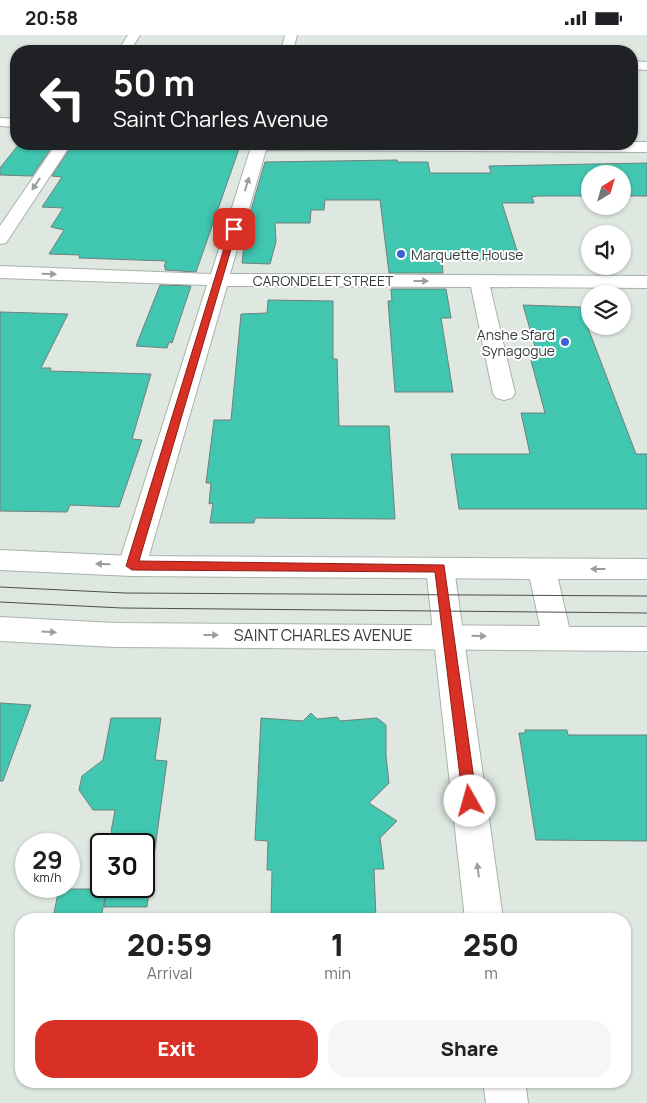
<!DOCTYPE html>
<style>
body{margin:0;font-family:Manrope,sans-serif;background:#f6f6f6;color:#202124;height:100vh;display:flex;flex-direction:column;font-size:19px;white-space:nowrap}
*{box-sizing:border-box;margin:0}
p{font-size:16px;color:#757577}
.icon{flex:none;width:28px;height:28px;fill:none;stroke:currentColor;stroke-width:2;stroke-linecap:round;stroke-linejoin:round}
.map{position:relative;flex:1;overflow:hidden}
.sheet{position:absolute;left:15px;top:878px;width:616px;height:175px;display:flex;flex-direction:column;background:#fff;border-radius:20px;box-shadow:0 1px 4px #0004}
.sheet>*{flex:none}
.banner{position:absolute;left:10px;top:10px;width:628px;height:105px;border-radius:20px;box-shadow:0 1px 4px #0004;background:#202124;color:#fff;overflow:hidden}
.needle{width:32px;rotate:37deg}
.buttons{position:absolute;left:581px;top:130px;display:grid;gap:10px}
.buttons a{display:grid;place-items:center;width:50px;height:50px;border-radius:50%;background:#fff;box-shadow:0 1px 4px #0004;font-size:25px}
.speed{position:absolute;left:15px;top:798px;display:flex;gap:10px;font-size:25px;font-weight:700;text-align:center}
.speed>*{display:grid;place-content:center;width:65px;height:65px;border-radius:50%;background:#fff;box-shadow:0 1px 4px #0004;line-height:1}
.speed small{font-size:12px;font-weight:400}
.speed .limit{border:2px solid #111;border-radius:8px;background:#fff;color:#111}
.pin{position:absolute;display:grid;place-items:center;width:42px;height:42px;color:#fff;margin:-21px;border-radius:10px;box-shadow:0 2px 8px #0006}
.me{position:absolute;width:55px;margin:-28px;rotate:353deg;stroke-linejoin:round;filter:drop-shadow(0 0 4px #0008)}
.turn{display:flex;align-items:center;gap:18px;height:105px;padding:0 20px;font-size:22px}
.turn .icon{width:65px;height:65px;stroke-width:2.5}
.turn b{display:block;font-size:35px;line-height:42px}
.eta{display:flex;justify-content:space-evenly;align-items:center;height:85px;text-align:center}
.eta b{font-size:30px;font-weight:800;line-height:35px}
.primary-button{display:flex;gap:10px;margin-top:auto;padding:10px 20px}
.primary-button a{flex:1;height:58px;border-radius:20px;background:#d93025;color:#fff;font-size:20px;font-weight:800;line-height:58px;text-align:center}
.primary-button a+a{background:#f6f6f6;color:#202124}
.status{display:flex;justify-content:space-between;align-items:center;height:35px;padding:0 25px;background:#fff;direction:ltr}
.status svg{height:14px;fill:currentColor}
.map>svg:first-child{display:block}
</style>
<div class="status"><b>20:58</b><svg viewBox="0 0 49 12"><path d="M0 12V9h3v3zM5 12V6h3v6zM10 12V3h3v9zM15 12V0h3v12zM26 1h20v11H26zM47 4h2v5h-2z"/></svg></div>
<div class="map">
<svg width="647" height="1068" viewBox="0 0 647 1068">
<rect width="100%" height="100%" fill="#dee8e1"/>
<!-- building -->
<path fill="#41c6b0" stroke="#737f7c" d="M19,109H54L32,141L0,140V133Z
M73,109L240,111L196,237L165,235L166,232H164L166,226L79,223L80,220L49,219L64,195L51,192L63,173L42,172L62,142L52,141Z
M397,125L398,127H428L430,138H491L489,131L647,128V161H622V139H590V161H538L532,162L534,168H502L520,225H442L443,238H389L380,165H325L324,175H311L310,188H275L276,207L270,229L242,228L246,192L265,127Z
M160,250L191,251L172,308L169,307L167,313L136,311Z
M391,254H446L451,283H441L453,357H395L388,266H392Z
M268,265L333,266V324H337L339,391H389L395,484L255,483L254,488H210L213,468L209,469L211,448H206L214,385H231L241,279L267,278Z
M523,270L580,272L636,419H647V474H459L451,419H530L521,378H545L530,322H538Z
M0,277L68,279L41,333H51L50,336L151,339L132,404L142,405L119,472L70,470L67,477L0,476Z
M0,668L31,670L3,746H0Z
M311,678L317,684L337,682L340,686L377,683L386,690V721L389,748L369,768L397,786L380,803L384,834H374L376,884H271L272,835H267L268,806L255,805L261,683L303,686Z
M111,683H161L155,725L167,726L147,872H104L107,851H144V809H115L116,801L111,797L115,775H93L79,755L82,741L103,725Z
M525,695H567L568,700H647V806L536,805L519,698H525Z
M59,854H107L101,882H53Z"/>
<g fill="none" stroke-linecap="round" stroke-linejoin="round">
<defs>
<path id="minor" d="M128,0H140L130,16H118Z
M285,0H297L293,16H281Z
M631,26L647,27V35L631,34Z
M0,83L16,84V92L0,91Z
M631,107H647V117L266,115L230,239L647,241V253L490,252L515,358L512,363L504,365L496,363L493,358L471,252L227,251L146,531L142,538L132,541L122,538L118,531L207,250L0,243V231L211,239L252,109Z
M56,109H71L6,208L0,209V191Z
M440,523L450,526L454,533L503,884H465L426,533L430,526Z
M483,1046H525L528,1068H486Z"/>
<path id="major" d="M0,515L132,521L647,524V544H558L569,592H647V616L115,612L0,606V582L115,588L540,591L530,544L132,541L0,535Z"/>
</defs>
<!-- minor casing -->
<use href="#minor" stroke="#a8b2ac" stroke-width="2"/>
<!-- major casing -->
<use href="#major" stroke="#a8b2ac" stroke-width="2"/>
<!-- minor -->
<use href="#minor" fill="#fff" fill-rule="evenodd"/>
<!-- major -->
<use href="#major" fill="#fff" fill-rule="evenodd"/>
<!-- tram -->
<path stroke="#4b504c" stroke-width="1" d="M0,552L125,558L647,561
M0,567L122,573L647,578"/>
</g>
<!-- one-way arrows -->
<defs><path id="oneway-solid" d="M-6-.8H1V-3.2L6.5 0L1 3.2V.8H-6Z" transform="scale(1.25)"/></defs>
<g fill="#9c9e9c">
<use href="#oneway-solid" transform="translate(36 149) rotate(123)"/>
<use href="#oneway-solid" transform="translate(247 149) rotate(-73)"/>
<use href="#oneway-solid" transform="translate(49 239) rotate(2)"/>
<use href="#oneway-solid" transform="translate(421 246)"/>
<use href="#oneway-solid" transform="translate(103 529) rotate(-178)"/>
<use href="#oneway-solid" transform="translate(598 534) rotate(-180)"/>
<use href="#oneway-solid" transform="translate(49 597) rotate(3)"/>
<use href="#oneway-solid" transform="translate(211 600)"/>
<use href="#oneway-solid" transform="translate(479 601) rotate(1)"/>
<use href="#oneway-solid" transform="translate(478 835) rotate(-97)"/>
</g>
<!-- route -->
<path fill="#d93025" stroke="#8d1f18" d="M234,192L237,194L139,526L444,530L477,766L475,770L470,772L465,770L463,766L435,537L132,535L126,531L230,194Z"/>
<!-- markers -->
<g fill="#3a64d4" stroke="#fff" stroke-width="2">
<circle cx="401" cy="219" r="5"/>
<circle cx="565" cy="307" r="5"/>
</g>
<g text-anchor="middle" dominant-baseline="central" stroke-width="4" stroke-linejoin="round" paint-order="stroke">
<!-- far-poi labels -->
<g font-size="14" fill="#383c39" stroke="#fff" text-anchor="start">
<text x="411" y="219">Marquette House</text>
<text x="555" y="299" text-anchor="end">Anshe Sfard<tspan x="555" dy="16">Synagogue</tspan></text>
</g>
<!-- far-street labels -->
<g font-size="14" fill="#383c39" stroke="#fff">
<text x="323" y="245">CARONDELET STREET</text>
</g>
<!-- street labels -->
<g font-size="16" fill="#383c39" stroke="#fff">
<text x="323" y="600">SAINT CHARLES AVENUE</text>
</g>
</g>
</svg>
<div class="buttons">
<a><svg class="needle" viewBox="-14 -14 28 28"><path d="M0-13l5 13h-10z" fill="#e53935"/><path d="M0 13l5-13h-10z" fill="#757577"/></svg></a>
<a><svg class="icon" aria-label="sound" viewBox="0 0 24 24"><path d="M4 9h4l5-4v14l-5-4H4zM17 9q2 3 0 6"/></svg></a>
<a><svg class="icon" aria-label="layers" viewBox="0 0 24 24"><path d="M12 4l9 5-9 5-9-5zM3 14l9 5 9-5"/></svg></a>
</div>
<div class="speed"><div>29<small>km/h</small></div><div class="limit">30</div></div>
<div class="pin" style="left:234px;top:194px;background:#d93025"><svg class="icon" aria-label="arrive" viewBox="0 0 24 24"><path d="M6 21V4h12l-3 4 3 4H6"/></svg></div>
<svg class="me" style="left:470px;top:766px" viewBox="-20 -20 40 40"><circle r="19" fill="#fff"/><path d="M0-13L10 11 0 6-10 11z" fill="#d93025"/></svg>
<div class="banner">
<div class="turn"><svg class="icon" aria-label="left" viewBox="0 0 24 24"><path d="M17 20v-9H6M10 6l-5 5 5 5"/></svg><div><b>50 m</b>Saint Charles Avenue</div></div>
</div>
<section class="sheet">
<div class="eta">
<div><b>20:59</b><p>Arrival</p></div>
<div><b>1</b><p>min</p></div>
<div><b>250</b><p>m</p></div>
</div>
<div class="primary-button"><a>Exit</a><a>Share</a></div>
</section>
</div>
